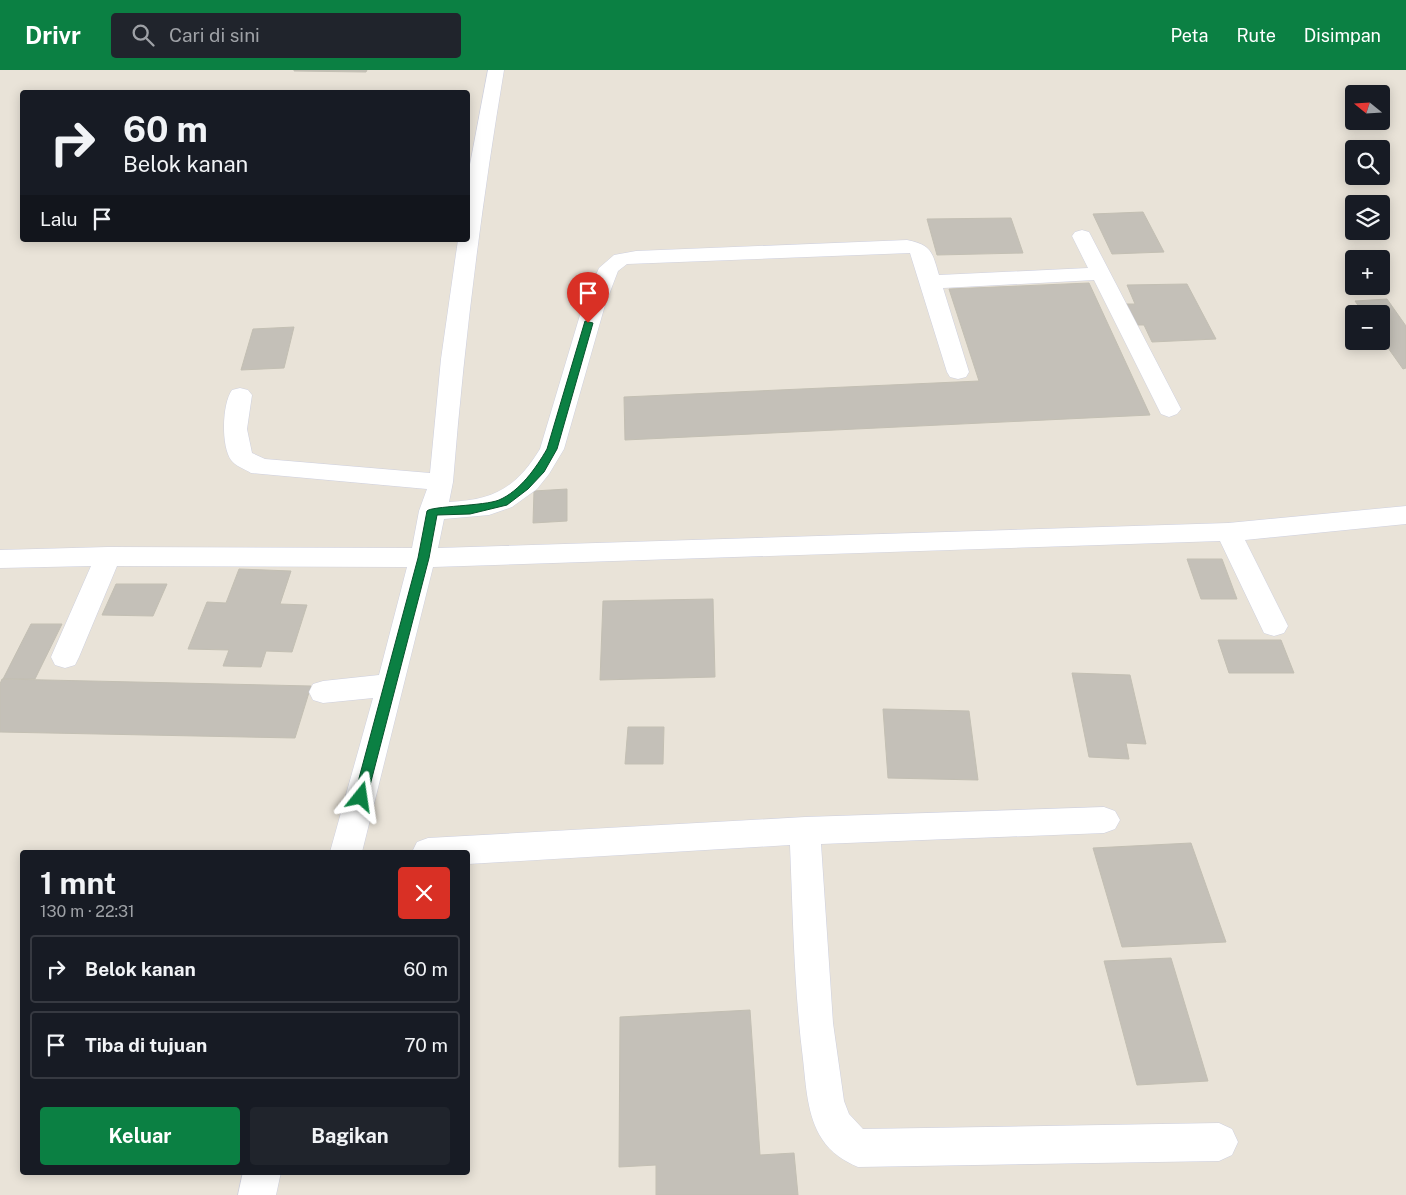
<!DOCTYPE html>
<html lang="id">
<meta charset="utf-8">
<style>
body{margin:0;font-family:"Public Sans",sans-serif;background:#20242c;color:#f1f3f6;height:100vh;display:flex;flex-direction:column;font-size:19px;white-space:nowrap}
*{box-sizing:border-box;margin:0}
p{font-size:16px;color:#9ea1a6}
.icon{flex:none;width:28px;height:28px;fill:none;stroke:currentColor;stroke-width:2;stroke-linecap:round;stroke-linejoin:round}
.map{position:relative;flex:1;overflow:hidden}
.drawer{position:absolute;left:20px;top:780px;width:450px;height:325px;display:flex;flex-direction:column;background:#171b24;border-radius:5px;box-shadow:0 2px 12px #0003}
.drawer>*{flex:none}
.guide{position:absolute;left:20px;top:20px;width:450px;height:152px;border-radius:5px;box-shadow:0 2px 12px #0003;background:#171b24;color:#f1f3f6;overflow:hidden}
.needle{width:32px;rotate:288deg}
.controls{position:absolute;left:1345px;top:15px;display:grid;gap:10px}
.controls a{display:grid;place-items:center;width:45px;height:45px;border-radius:5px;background:#171b24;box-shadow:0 2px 12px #0003;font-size:25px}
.pin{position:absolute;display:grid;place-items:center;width:42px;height:42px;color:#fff;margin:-51px -21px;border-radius:50% 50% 50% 0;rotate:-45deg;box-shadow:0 0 5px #0007}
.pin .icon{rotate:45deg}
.me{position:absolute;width:55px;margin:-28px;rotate:15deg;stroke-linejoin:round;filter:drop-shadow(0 0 4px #0008)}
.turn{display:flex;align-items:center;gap:18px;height:105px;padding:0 20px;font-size:22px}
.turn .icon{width:65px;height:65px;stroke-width:2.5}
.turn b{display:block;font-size:35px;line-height:42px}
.then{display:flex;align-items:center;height:48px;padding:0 20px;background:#0003;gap:10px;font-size:19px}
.round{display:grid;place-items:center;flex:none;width:52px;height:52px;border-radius:5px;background:#20242c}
.overview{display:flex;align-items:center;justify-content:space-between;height:85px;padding:0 20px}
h1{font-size:30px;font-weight:700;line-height:38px}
.primary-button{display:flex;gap:10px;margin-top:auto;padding:10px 20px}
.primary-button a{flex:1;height:58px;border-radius:5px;background:#0b8043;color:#fff;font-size:20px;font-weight:700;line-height:58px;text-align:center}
.primary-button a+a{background:#20242c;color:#f1f3f6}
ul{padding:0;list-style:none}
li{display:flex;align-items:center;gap:15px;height:68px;margin:0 10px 8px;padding:0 10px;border:2px solid #363941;border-radius:5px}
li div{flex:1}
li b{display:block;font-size:19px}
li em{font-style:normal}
header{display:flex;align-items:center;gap:30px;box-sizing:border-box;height:70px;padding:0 25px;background:#0b8043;color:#fff}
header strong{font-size:24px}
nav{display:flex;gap:28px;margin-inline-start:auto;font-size:18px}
.search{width:350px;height:45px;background:#20242c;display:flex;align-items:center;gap:12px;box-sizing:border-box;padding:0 18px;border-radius:5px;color:#9ea1a6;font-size:19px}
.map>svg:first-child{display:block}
</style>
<header>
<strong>Drivr</strong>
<div class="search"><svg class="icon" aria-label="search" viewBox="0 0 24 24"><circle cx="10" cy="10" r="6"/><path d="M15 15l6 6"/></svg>Cari di sini</div>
<nav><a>Peta</a><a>Rute</a><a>Disimpan</a></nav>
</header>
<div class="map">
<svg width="1406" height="1125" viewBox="0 0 1406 1125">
<rect width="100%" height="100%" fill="#e9e3d8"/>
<!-- building -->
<path fill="#c4c0b8" stroke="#c3bfb3" d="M367,0L366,2L294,1V0Z
M1143,142L1164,182L1112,184L1093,144Z
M1011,148L1023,183L937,185L927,149Z
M1089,213L1150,345L625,370L624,327L979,311L949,219Z
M1187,214L1216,269L1152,272L1144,255H1133L1124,234H1135L1127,215Z
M1387,229L1406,256V298L1403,299L1381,268V244H1364L1355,231Z
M294,257L284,298L241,300L253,259Z
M567,419V451L533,453L534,421Z
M1187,489H1222L1237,529H1201Z
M239,499L291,501L280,534L307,535L292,582L266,581L261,597L223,596L229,580L188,579L207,532L226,533Z
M116,514H167L153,546L102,545Z
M713,529L715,607L600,610L603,531Z
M31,554H62L35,609H3Z
M1218,570H1281L1294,603H1229Z
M1072,603L1130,605L1146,674L1126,673L1129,689L1089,687Z
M2,609L311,616L295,668L0,662V614Z
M883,639L969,641L978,710L888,708Z
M628,657H664L663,694H625Z
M1191,773L1226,872L1122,877L1093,778Z
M1171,888L1208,1011L1137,1015L1104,891Z
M750,940L760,1085L794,1083L798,1125H656V1095L619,1097L620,947Z"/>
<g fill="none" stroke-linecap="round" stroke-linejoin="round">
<defs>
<path id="minor" d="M488,0H504C481,137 464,274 453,412L449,432C494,430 516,418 540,379L583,235L599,198L614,185L636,181L907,170C932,175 932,182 939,205L1088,198L1072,166L1075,162L1082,160L1089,162L1181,339L1177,344L1169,347L1161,344L1094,210L943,218L969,302L966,307L958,309L950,307L947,302L910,183L627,194L618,201L605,235L564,379L549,404L537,419L512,437L489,445L444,449L438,478L1228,453L1406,436V454L1245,470L1288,556L1284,563L1274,566L1264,563L1220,471L433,497L362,782H330L373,628L323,633L313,630L309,622L313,614L323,611L379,605L407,497L117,496L79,587L75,595L65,598L55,595L51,587L91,496L0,498V480L108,477L412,478L419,441L427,419L251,403C245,399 235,396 231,390C221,376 222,334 232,320L240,318L248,320L252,325L247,359L252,383L265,389L430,403L441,289L458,170H468V105Z
M1104,737L1115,741L1120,750L1115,759L1104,763L821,774L833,953L844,1031L849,1044L863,1059L1219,1053L1232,1059L1238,1072L1232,1085L1219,1091L858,1097C844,1091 831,1083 822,1069C807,1046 806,1015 803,989C794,918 793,846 790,775L468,794V782H412L417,772L428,768L805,747Z
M243,1102H281L276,1125H238Z"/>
</defs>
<!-- minor casing -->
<use href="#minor" stroke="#ced0df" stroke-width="1"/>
<!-- minor -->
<use href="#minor" fill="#fff" fill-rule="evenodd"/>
</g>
<!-- route -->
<path fill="#0b8043" stroke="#07532c" d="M585,251L593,253L557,379L544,402L528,419L507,435L470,444L437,445L429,488L367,727L361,732L356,730L354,727L418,488L427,441C431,436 485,436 499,430C520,421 536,398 547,379Z"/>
</svg>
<div class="controls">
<a><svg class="needle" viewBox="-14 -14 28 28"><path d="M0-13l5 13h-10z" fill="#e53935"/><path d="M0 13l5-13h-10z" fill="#9ea1a6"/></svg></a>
<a><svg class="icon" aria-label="search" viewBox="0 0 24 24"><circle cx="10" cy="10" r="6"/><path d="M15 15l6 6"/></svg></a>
<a><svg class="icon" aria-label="layers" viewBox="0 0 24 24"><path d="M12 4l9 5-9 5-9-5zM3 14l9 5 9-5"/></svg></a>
<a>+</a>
<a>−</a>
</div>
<div class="pin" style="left:588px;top:253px;background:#d93025"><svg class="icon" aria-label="arrive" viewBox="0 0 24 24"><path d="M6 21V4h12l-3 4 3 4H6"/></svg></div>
<svg class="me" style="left:361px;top:727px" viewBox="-20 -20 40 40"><path d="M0-17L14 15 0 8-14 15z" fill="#0b8043" stroke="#fff" stroke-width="4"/></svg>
<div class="guide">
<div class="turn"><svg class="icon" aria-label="right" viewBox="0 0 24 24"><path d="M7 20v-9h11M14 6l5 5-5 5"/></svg><div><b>60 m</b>Belok kanan</div></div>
<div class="then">Lalu<svg class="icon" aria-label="arrive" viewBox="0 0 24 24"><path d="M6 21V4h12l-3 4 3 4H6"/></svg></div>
</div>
<section class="drawer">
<div class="overview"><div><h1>1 mnt</h1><p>130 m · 22:31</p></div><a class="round" style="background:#d93025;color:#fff"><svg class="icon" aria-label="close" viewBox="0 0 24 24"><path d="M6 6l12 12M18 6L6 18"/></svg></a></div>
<ul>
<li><svg class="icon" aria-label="right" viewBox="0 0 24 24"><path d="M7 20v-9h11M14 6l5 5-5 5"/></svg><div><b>Belok kanan</b></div><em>60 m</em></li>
<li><svg class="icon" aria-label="arrive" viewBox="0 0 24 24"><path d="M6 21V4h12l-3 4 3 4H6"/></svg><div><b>Tiba di tujuan</b></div><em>70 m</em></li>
</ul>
<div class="primary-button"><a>Keluar</a><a>Bagikan</a></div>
</section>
</div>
